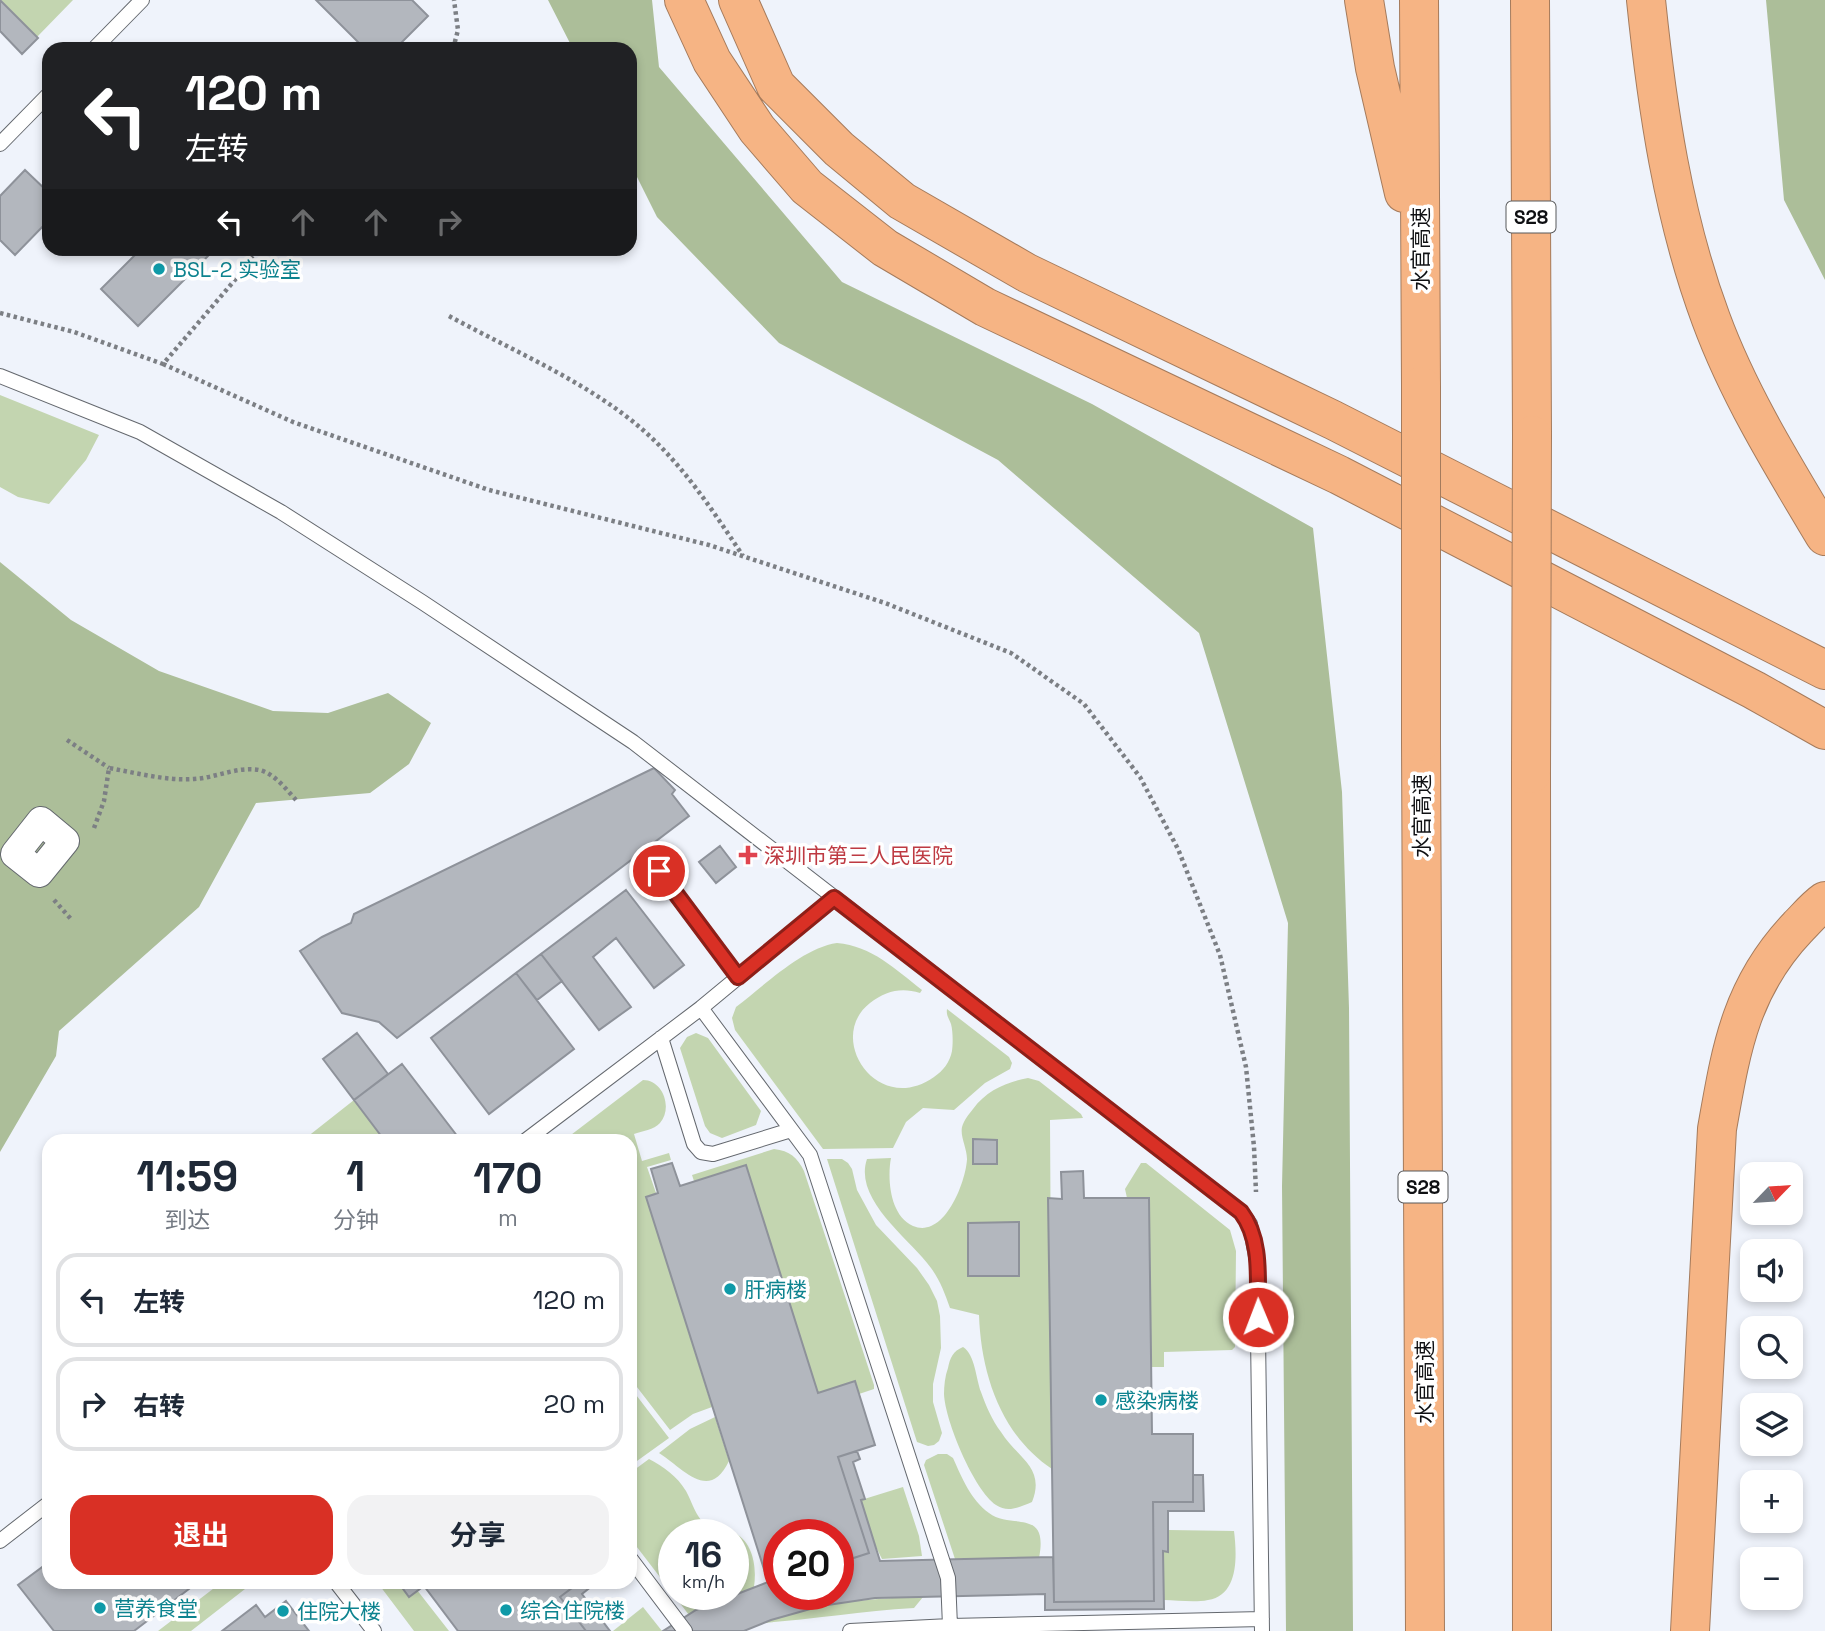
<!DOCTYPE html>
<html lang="zh">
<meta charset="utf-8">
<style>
body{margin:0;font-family:"Space Grotesk","Noto Sans SC",sans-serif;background:#f2f2f3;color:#1f2937;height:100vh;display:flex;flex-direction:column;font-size:26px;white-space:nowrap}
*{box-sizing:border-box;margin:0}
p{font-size:23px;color:#747a83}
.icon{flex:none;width:38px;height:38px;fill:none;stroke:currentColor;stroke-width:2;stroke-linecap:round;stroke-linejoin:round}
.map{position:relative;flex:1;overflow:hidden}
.drawer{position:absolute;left:42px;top:1134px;width:595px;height:455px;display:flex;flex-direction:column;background:#fff;border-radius:21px;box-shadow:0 4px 10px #0003}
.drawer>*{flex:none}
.hud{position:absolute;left:42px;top:42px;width:595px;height:214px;border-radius:21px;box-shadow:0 4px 10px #0003;background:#202124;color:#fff;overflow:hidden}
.needle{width:46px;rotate:65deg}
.buttons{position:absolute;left:1740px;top:1162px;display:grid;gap:14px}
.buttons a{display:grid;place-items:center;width:63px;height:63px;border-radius:14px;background:#fff;box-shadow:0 4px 10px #0003;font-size:35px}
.speed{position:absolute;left:658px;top:1519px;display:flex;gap:14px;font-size:35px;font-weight:700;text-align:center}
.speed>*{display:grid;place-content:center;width:91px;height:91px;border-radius:50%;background:#fff;box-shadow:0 4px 10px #0003;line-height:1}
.speed small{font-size:18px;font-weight:400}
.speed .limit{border:10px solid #d22;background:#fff;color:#111}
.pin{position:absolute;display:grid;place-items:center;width:60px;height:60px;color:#fff;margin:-30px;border:4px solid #fff;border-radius:50%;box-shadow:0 2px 7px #0007}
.me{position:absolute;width:77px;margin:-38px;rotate:359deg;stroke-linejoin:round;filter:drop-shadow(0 0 5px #0008)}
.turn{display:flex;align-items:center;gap:24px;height:147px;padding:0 28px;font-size:32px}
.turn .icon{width:91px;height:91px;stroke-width:2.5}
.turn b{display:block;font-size:49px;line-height:60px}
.lanes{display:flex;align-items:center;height:66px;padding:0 28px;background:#0003;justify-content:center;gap:35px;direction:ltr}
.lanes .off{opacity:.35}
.eta{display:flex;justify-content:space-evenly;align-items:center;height:119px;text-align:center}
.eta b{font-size:42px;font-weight:700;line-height:49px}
.primary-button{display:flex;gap:14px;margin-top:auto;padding:14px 28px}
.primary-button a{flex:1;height:80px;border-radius:21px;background:#d93025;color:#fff;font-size:28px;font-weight:700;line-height:80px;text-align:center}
.primary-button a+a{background:#f2f2f3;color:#1f2937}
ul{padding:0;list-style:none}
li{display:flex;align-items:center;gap:21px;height:94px;margin:0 14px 10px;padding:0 14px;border:4px solid #e0e1e3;border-radius:21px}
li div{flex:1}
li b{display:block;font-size:26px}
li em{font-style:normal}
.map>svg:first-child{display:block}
</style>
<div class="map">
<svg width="1825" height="1631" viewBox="0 0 1825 1631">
<rect width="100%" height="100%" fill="#eff3fb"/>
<!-- green -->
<path fill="#c3d5b0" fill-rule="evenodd" d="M1,0H73L37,37Z
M0,395L99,435L86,460L49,504L18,497L0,487Z
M837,943C872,946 895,969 922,990L920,993C901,987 886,991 870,1003C825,1038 877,1117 934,1077C943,1071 950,1062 952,1051C953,1044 953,1031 951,1024C949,1018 946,1016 947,1009L1009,1057L1012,1063L1010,1069L985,1083L954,1110L923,1108L906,1122L893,1148L823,1149L735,1030L732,1018L736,1007C764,986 802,948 837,943Z
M696,1033L708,1038L761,1111L756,1125L722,1138L710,1133L705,1126L680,1048L687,1037Z
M1028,1078L1039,1081L1081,1114L1083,1118L1050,1120L1052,1469C1001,1435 981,1374 979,1315L950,1308C945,1294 940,1280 931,1268C910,1239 853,1200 867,1159L891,1158C887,1179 890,1216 913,1226C945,1239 966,1181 967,1159C967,1148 960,1137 962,1127C964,1120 969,1114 973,1109C987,1090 1007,1082 1028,1078Z
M643,1080C663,1080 673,1108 660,1123C654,1130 642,1131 634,1134L642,1161L669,1153L671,1160L647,1167L656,1193L646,1197L712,1407L693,1414L670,1430L630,1378V1252L635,1245L630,1243V1141H563Z
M354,1100L385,1141H302Z
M774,1149C790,1151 797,1157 804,1171L874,1385V1389L859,1394L854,1381L818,1393L746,1165L694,1181L692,1175Z
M827,1159H842L848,1163L852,1169L857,1190L876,1225L917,1268L929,1285L937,1301L940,1316L941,1348L933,1384V1402L942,1433L939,1441L934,1445L928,1446L917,1442Z
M1141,1163H1146L1230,1230L1236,1251L1235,1347L1232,1350L1164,1352V1367H1151L1149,1198H1127L1125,1189Z
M963,1347C975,1354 976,1379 981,1392C986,1406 992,1420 1001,1432C1017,1458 1046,1467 1032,1502C1020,1507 1008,1513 996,1505C974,1490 945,1421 944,1394C944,1386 945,1376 948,1368C950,1358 953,1351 963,1347Z
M630,1387L669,1438L630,1466Z
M715,1417L729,1461C709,1503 683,1468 659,1453L690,1429Z
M938,1454H947L953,1458C962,1478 971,1500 989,1513C1011,1530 1049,1507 1039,1558L955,1559L924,1465L926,1460Z
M649,1459C664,1467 677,1476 686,1491C691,1500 694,1511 701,1520C710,1530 720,1526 731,1531C753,1540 757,1566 754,1587L689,1615L630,1538V1473ZM674,1535H733V1594H674Z
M903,1487L919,1536L922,1556L882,1559L876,1547L861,1500Z
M1168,1530L1234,1531C1237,1556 1239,1595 1208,1600C1194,1603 1177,1600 1164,1600L1163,1551H1168Z
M222,1582H254L191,1631H158Z
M377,1582H398L409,1596L417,1590L449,1631H414Z
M923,1597L914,1608C863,1611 814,1619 763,1623C815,1603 868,1598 923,1597Z
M643,1607L662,1631H613Z"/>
<!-- forest -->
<path fill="#acbe99" d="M548,0H652L659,67L842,282L1092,404L1313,528L1342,792L1349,1008L1353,1631H1286L1282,1186L1288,923L1199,633L998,460L779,343L657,217L630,163V49H573Z
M1766,0H1825V280L1784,200Z
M0,562L71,620L159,671L273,711L328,713L388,693L431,723L409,764L370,793L256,803L199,907L59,1031L56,1056L0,1152Z"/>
<!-- building -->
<path fill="#b3b7be" stroke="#8e929a" stroke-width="2" d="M0,0L38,38L22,54L0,31Z
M316,0H412L428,16L395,49H365Z
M25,170L49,193V220L15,255L0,240V196Z
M142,248H216L138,326L101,289Z
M654,768L675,790L672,794L689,816L397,1038L379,1022L342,1013L300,951L322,937L351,923L354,914Z
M720,846L736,867L716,883L699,862Z
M626,890L684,965L654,988L616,938L593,957L631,1007L599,1030L541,954Z
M541,954L562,981L537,1000L516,973Z
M516,973L574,1049L489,1114L431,1038Z
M357,1033L388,1074L354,1100L323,1059Z
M402,1064L461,1141H385L354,1100Z
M973,1139L997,1140V1164H973Z
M672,1163L680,1186L746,1165L818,1393L855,1381L875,1445L838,1457L869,1553L838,1563V1535H779V1581L769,1585L646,1197L658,1193L651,1169Z
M1083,1171L1084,1198H1149L1152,1434H1193V1502H1153L1154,1601L1054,1602L1048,1198L1062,1199L1061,1172Z
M1019,1222V1276H968V1223Z
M857,1451L860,1459L853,1462L865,1499L861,1500L880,1561L1053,1557L1054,1602L1154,1601L1153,1502H1193V1475H1203L1204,1511H1168V1552L1163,1551L1164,1609L1045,1610V1594L875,1598L821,1606L771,1620L744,1631H663L696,1610L768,1582L769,1585L779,1581V1594H838V1563L869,1553L838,1457Z
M49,1562V1582H198L134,1631H54L18,1585Z
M398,1582H580L560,1597L586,1631H458L424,1586L409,1597Z
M580,1582H597L582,1594L610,1631H586L560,1597Z
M286,1601L309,1631H222L256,1605L265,1617Z"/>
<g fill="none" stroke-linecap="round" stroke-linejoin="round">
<defs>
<path id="lane" d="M94,49L142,0
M0,144L49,94
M0,376L140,432L281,512L422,602L633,742L1241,1212L1250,1224L1257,1262L1262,1631
M658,871L738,977
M701,1008L810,1155L948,1578L950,1626
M661,1038L694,1144L701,1152L713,1154L791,1130
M525,1141L701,1008L834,898
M0,1541L49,1503
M630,1558L685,1631
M336,1582L374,1631
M850,1631L950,1626L1262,1619"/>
<path id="street" d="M41,821L65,841L39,873L15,854Z"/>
<path id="highway" d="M684,0L712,61L757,129L807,187L885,248L985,307L1339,475L1754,690L1825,730
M738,0L776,86L839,149L902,201L1027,273L1333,420L1825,670
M1364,0L1375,68L1404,193
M1419,0L1421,386
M1530,0L1532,435
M1646,0C1657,107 1673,217 1711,319C1739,395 1783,466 1825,536
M1421,742L1425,1631
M1531,774L1532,1631
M1690,1631L1717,1129C1731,1050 1740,988 1798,927C1807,918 1815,908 1825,901"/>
</defs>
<!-- lane casing -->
<use href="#lane" stroke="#64686e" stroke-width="16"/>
<!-- street casing -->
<use href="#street" stroke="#64686e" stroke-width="30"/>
<!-- highway casing -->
<use href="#highway" stroke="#a57b5c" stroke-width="40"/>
<!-- path -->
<path stroke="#7c7f84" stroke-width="4.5" stroke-dasharray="3.5 3.5" stroke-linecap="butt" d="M453,49L458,30L454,0
M0,313L74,332L163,364L240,274L258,248
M449,316C513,351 588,382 643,430C684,466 713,511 743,556
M163,364L293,422L489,490L709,545L885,603L1011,653L1084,704L1140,777L1178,849L1220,955L1246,1067L1254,1147L1256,1192
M67,740L109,768
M94,828L104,801L109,768C137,773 166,781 194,779C215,778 238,766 259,770C274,773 286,789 296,800
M54,900L71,919"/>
<!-- lane -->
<use href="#lane" stroke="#fff" stroke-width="14"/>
<!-- street -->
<use href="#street" stroke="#fff" stroke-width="28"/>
<!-- highway -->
<use href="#highway" stroke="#f6b484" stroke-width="38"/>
<defs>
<path id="highway-bridge" d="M1421,742V386
M1531,774L1532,435"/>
</defs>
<!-- highway-bridge casing -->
<use href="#highway-bridge" stroke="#a57b5c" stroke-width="40" stroke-linecap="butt"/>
<!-- highway-bridge -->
<use href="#highway-bridge" stroke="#f6b484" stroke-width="38"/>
</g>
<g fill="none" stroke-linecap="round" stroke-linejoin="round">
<defs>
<path id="route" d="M659,871L738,977L834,898L1241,1212C1263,1241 1257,1282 1258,1317"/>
</defs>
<!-- route casing -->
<use href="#route" stroke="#8d1f18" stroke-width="18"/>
<!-- route -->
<use href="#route" stroke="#d93025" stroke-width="12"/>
</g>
<!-- markers -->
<g fill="#0f9aa8" stroke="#fff" stroke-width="2.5">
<circle cx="159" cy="269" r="7"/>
<circle cx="730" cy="1289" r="7"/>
<circle cx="1101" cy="1400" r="7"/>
<circle cx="100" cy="1608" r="7"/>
<circle cx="506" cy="1610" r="7"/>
<circle cx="283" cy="1611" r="7"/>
</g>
<path fill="#e0444e" stroke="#fff" stroke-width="2.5" d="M744.5 844.5h7v7h7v7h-7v7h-7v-7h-7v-7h7z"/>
<g text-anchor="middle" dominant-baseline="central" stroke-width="7" stroke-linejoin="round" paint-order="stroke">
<!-- shield labels -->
<g fill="#fff" stroke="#57585a" stroke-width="2">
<rect x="1506.5" y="201.5" width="49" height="31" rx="5"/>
<rect x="1398.5" y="1171.5" width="49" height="31" rx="5"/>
</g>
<g font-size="19" font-weight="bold" fill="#0f1013">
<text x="1531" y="217">S28</text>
<text x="1423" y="1187">S28</text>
</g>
<!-- street labels -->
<g font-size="21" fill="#0f1013" stroke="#fff">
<text transform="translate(1420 249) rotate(-90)">水官高速</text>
<text transform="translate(1421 816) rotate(-90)">水官高速</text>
<text transform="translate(1424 1382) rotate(-90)">水官高速</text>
</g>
<!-- culture labels -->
<g font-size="21" fill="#0d838f" stroke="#fff" text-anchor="start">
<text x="173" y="269">BSL-2 实验室</text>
<text x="744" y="1289">肝病楼</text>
<text x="1115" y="1400">感染病楼</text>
<text x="114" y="1608">营养食堂</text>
<text x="520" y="1610">综合住院楼</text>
<text x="297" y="1611">住院大楼</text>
</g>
<!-- health labels -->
<g font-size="21" fill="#be3a42" stroke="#fff" text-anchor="start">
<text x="764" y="855">深圳市第三人民医院</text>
</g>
</g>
</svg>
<div class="buttons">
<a><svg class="needle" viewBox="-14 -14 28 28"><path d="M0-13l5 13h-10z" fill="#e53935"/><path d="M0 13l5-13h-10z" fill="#747a83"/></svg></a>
<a><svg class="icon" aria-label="sound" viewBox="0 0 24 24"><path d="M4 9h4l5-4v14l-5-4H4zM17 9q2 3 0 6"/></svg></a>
<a><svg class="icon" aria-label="search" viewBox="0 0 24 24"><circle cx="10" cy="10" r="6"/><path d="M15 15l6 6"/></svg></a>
<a><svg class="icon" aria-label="layers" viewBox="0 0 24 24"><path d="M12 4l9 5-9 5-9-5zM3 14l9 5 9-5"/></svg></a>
<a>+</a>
<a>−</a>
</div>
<div class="speed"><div>16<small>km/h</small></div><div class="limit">20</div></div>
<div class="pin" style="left:659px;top:871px;background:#d93025"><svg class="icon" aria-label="arrive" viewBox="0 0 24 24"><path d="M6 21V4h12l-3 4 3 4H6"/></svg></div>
<svg class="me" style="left:1258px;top:1317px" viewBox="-20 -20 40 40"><circle r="17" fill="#d93025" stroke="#fff" stroke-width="3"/><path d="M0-11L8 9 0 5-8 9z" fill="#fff"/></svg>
<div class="hud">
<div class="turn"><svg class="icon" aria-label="left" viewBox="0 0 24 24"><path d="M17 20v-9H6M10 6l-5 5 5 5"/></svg><div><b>120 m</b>左转</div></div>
<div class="lanes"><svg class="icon" aria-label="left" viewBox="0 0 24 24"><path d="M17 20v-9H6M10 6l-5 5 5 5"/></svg><svg class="icon off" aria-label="ahead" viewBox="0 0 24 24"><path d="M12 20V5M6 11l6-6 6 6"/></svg><svg class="icon off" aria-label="ahead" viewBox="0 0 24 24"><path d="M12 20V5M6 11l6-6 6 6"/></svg><svg class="icon off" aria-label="right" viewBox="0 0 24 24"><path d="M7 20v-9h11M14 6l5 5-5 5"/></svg></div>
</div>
<section class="drawer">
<div class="eta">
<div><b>11:59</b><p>到达</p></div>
<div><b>1</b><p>分钟</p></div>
<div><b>170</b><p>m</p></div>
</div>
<ul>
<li><svg class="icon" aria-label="left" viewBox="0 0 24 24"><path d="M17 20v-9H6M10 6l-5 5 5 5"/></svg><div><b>左转</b></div><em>120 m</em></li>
<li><svg class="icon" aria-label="right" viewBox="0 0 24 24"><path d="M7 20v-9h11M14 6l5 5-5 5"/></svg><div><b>右转</b></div><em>20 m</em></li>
</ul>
<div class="primary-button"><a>退出</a><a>分享</a></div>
</section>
</div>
